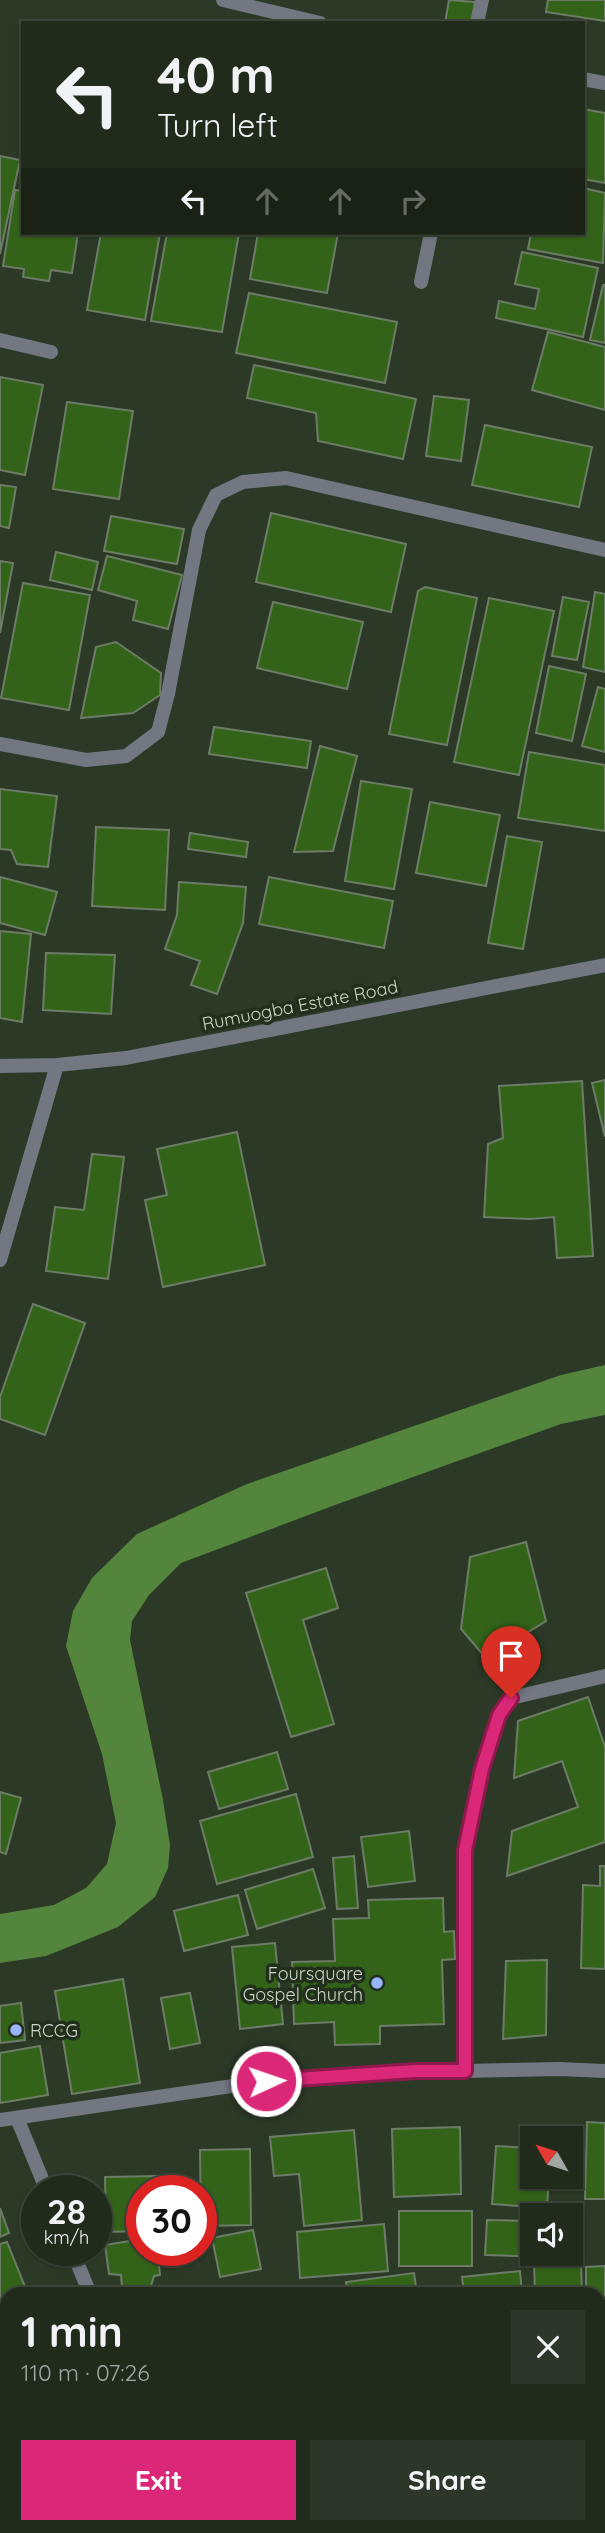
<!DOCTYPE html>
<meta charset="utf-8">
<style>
body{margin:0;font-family:Quicksand,sans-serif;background:#2d3729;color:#f1f3f6;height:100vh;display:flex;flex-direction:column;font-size:26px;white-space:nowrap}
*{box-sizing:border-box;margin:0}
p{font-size:23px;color:#a2a7a3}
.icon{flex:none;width:38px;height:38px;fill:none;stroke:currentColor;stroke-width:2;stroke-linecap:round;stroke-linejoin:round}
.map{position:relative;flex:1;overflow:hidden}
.drawer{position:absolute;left:0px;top:2287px;width:606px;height:247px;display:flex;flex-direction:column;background:#212b1c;border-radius:21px 21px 0 0;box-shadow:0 2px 5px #0004,0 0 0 2px #3e473b}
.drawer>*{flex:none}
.guide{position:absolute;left:21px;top:21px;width:564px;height:214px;border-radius:0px;box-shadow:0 2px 5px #0004,0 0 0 2px #3e473b;background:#212b1c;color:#f1f3f6;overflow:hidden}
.needle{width:46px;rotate:309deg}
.buttons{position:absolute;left:520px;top:2126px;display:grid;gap:14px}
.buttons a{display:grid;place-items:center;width:63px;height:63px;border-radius:0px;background:#212b1c;box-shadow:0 2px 5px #0004,0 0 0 2px #3e473b;font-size:35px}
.speed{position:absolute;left:21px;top:2175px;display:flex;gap:14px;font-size:35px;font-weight:700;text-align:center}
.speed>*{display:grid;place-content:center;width:91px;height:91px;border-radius:50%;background:#212b1c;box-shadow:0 2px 5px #0004,0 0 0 2px #3e473b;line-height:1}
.speed small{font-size:18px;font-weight:400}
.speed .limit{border:10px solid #d22;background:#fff;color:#111}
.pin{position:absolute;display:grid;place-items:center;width:60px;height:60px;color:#fff;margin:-72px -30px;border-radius:50% 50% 50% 0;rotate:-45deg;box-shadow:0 0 7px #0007}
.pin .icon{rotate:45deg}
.me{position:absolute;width:77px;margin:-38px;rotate:87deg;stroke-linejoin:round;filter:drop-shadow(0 0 5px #0008)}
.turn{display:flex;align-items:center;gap:24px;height:147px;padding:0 21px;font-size:32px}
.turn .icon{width:91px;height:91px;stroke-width:2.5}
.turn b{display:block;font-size:49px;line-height:60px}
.lanes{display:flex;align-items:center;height:66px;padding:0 21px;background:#0003;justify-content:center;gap:35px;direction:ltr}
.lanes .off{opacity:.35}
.round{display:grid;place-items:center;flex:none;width:74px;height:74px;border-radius:0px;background:#2d3729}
.headline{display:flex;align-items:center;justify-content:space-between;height:119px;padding:0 21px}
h1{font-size:42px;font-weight:700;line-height:52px}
.cta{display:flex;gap:14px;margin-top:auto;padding:14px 21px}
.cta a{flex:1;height:80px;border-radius:0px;background:#db2777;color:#fff;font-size:28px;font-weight:700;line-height:80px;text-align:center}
.cta a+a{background:#2d3729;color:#f1f3f6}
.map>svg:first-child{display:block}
</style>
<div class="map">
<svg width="605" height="2533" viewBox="0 0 605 2533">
<rect width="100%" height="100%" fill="#2c3926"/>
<!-- water -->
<path fill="#54853d" d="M605,1365V1415L561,1424L335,1505L181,1563L149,1595L132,1621L130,1640L163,1800L170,1845L168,1868L155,1897L118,1927L46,1956L0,1963V1914L54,1905L86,1888L107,1864L116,1823L102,1754L66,1646L73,1611L92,1578L137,1534L247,1484L561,1375Z"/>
<!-- building -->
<path fill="#336319" stroke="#6d7c66" stroke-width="2" d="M449,0L475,2L472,23H445Z
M548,0H605V21L546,12Z
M583,109L605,113V183L583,179Z
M0,156L20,160L0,254Z
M583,188L605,193L603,263L528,249L531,233H583Z
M15,190L23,191V233H78L72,273L51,270L49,281L23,277L24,269L3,266Z
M101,233H160L145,320L87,310Z
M167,233H239L222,332L151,321Z
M258,233H338L327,293L250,279Z
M522,252L598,268L583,337L496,318L499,301L535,309L539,289L515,284Z
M603,285H605V343L590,340Z
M249,293L397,322L385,383L236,353Z
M548,332L605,347V410L532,390Z
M254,365L416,399L403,459L318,441L316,413L247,398Z
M0,377L43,385L25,475L0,470Z
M434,396L469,400L461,461L426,456Z
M67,402L133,411L119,499L53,489Z
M485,425L592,447L579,507L472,485Z
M0,485L16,487L9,528L0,526Z
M271,513L406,544L391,612L256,582Z
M111,516L184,529L177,564L104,551Z
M56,552L98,562L92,590L50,580Z
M107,556L182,575L168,629L133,620L137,601L98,590Z
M0,561L13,563L0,633Z
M23,583L90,595L69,710L1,698Z
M425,587L477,598L447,745L389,734L418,591Z
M595,592L605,594V672L583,667Z
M563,597L589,602L577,660L552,656Z
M489,598L554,611L519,775L454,762Z
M273,602L363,622L347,689L257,668Z
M116,642L161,673L160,695L133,713L81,718L96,647Z
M549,666L586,674L572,741L536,733Z
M598,687L605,689V752L582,746Z
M214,727L311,741L307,768L209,754Z
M320,746L357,756L333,851L294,852Z
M529,752L605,765V831L518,818Z
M361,781L412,789L394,889L345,881Z
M0,789L57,796L48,867L17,864L11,850L0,849Z
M430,802L500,815L486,886L416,873Z
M96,827L169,830L165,910L92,906Z
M190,833L248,842L246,857L188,849Z
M507,836L542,842L523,949L488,943Z
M0,877L57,892L45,935L0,923Z
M269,877L393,901L384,948L259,924Z
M179,882L246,887L243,923L217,994L191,985L200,961L165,949L177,915Z
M0,931L31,934L22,1022L0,1018Z
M46,953L115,955L111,1014L43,1010Z
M605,1080V1137L592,1083Z
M582,1081L593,1256L557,1258L554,1217L530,1219L484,1217L488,1144L503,1138L499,1086Z
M237,1132L265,1265L163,1287L145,1200L167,1195L157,1149Z
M92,1154L124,1157L108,1279L46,1271L55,1207L84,1210Z
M33,1304L85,1323L45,1435L0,1419V1397Z
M526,1542L546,1621L517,1639L507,1657L484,1656L461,1629L470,1557Z
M326,1568L338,1608L303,1620L334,1724L291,1737L246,1593Z
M588,1697L605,1747V1842L507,1876L512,1831L578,1807L562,1761L514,1778L518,1721Z
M277,1752L288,1789L219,1809L208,1772Z
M0,1792L21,1798L6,1854L0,1852Z
M296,1794L313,1857L217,1884L200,1821Z
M409,1831L415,1881L368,1887L361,1837Z
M354,1856L358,1908L337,1909L333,1858Z
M600,1866H605V1969L581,1968L583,1885L600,1886Z
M313,1869L325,1908L257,1929L245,1890Z
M238,1895L248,1935L184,1951L174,1911Z
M443,1898L444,1932L454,1931L455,1959L442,1960L444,2024L380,2026V2044L335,2045L334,2022L294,2024L292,1962L335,1961L333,1919L369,1918L368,1900Z
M275,1943L283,2024L240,2029L232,1947Z
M547,1960L546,2035L503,2039L506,1961Z
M123,1979L140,2083L72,2094L55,1991Z
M190,1993L200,2043L170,2049L161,1998Z
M21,2003L25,2040L0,2043V2006Z
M40,2046L48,2095L0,2103V2053Z
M587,2122L605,2123V2199H585Z
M460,2127L461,2194L394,2197L392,2129Z
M354,2130L362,2220L304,2226L299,2174L274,2176L270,2137Z
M496,2146L532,2148V2177H549L547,2208L492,2204Z
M250,2149L251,2225L201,2226L200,2150Z
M157,2176V2191H142V2231L106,2232L105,2177Z
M0,2208L9,2233L0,2237Z
M399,2211H472V2266H399Z
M487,2220L532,2221V2254H551V2257L485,2255Z
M384,2224L388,2271L300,2278L297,2232Z
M253,2230L261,2269L220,2277L212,2238Z
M142,2239V2250H157L160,2275L154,2276L151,2286L122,2287L121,2275L109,2274L105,2245Z
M7,2242L28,2294H7V2312L0,2315V2244Z
M581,2261L582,2294H535L534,2263Z
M605,2266V2342L598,2343V2294H586V2267Z
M520,2271L522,2294H464L462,2277Z
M414,2273L417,2294H348L346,2282Z
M7,2358V2419L0,2422V2360Z
M7,2441V2478L0,2454V2442Z
M0,2472L7,2494V2527H17L19,2533H0Z
M60,2527H121L123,2533H62Z
M496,2527H512L513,2533H463Z
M545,2527H592L593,2533H546Z"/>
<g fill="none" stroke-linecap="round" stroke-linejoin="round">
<!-- minor -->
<path stroke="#737782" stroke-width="14" d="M223,0L320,23
M477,23L482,0
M583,79L605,83
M421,282L431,233
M0,340L51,352
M0,744L86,760L126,756L158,732L168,694L199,530L216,495L243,482L286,478L605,550
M0,1066L57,1065L126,1058L605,965
M0,1260L57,1065
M465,2071V1850L482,1769L499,1715L511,1698L605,1676
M17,2118L47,2191
M0,2120L266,2081L416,2072L559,2069L605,2071
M72,2250L90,2294
M598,2424L605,2423
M185,2527L187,2533"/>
</g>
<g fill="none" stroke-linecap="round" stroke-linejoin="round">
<defs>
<path id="route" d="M266,2081L415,2071H465V1850L482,1769L499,1715L511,1698"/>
</defs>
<!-- route casing -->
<use href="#route" stroke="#8e194d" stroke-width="18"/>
<!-- route -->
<use href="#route" stroke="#db2777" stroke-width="12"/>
</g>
<!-- markers -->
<g fill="#99b5fd" stroke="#222f1d" stroke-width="2.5">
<circle cx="377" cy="1983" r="7"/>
<circle cx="16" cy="2030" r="7"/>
</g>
<g text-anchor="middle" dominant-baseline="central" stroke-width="7" stroke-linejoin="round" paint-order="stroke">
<!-- street labels -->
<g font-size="18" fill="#cdd5c9" stroke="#222f1d">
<text transform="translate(300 1005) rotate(-11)">Rumuogba Estate Road</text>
</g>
<!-- poi labels -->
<g font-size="18" fill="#cdd5c9" stroke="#222f1d" text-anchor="end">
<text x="363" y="1973">Foursquare<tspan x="363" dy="21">Gospel Church</tspan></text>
<text x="30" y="2030" text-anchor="start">RCCG</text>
</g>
</g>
</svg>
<div class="buttons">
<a><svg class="needle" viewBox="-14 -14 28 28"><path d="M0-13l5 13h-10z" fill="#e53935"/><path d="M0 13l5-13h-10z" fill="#a2a7a3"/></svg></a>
<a><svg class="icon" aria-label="sound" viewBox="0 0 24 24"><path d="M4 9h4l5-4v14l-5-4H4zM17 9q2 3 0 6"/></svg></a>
</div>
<div class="speed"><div>28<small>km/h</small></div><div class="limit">30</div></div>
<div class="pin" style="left:511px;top:1698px;background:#d93025"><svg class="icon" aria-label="arrive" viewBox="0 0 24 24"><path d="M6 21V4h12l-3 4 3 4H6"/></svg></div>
<svg class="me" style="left:266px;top:2081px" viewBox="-20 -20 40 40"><circle r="17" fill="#db2777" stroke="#fff" stroke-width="3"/><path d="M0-11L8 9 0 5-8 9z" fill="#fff"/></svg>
<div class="guide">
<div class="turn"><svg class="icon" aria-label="left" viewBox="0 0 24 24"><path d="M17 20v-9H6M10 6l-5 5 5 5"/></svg><div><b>40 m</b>Turn left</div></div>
<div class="lanes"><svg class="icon" aria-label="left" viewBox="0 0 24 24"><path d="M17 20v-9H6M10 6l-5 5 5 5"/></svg><svg class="icon off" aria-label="ahead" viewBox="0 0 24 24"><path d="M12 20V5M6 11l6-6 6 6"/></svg><svg class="icon off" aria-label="ahead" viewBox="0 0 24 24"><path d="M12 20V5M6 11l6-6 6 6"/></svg><svg class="icon off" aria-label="right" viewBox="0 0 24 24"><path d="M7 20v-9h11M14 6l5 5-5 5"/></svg></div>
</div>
<section class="drawer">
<div class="headline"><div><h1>1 min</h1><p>110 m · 07:26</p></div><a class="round"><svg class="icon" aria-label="close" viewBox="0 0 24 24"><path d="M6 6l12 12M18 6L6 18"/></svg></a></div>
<div class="cta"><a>Exit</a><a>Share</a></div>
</section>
</div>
